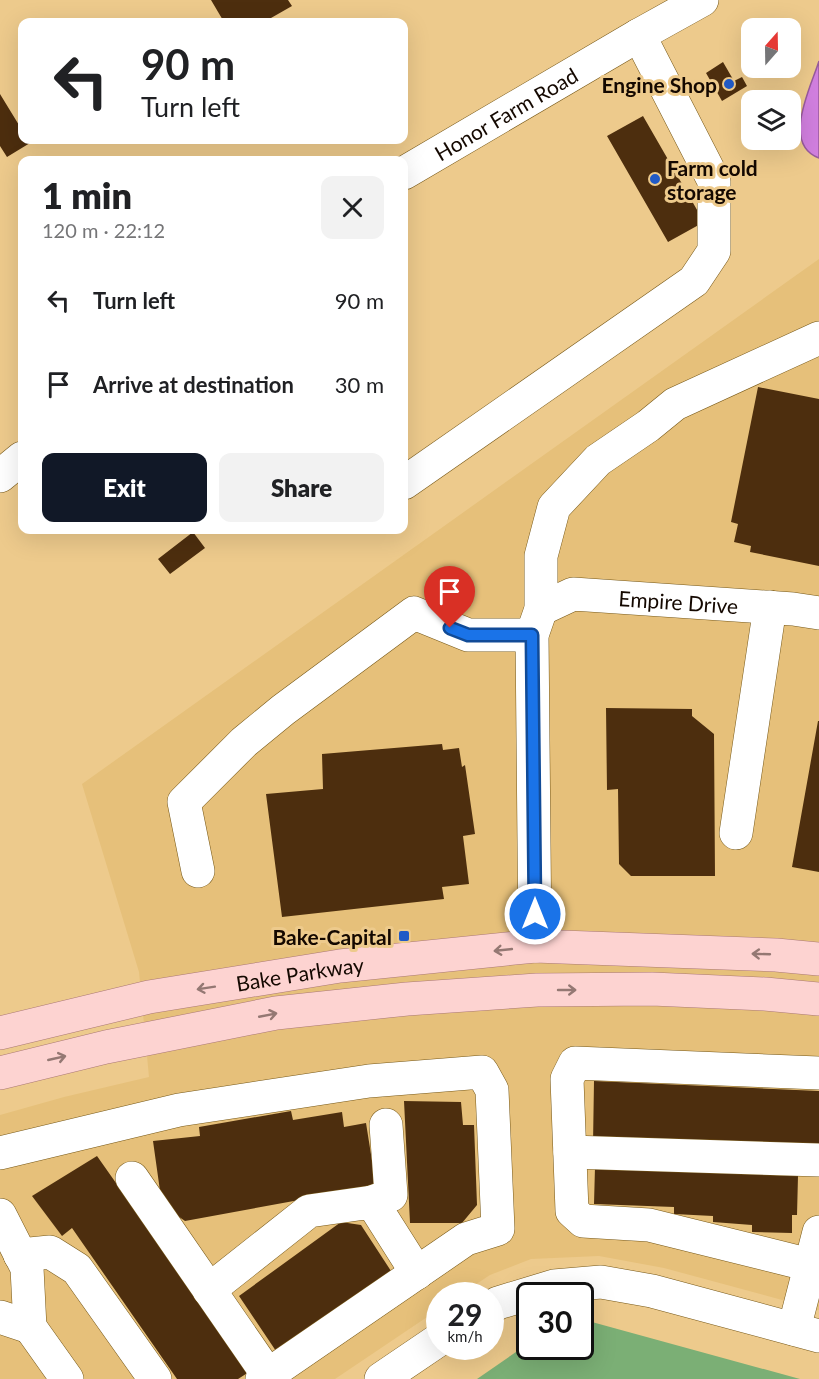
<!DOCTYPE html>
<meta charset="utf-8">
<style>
body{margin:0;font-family:Lato,sans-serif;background:#f2f2f2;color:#202124;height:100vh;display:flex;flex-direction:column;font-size:22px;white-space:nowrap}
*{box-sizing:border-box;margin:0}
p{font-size:20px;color:#757577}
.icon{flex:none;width:33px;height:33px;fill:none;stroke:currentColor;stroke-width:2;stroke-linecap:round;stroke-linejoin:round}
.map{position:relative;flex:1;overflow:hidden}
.side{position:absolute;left:18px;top:156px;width:390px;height:378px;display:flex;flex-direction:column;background:#fff;border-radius:12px;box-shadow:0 6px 24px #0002}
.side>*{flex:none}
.banner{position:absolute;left:18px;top:18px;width:390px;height:126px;border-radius:12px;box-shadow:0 6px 24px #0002;background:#fff;color:#202124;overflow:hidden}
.needle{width:39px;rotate:20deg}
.tools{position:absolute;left:741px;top:18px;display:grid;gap:12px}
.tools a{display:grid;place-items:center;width:60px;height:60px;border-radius:12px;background:#fff;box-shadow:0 6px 24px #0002;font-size:30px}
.speed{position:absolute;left:426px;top:1282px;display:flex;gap:12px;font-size:30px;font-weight:700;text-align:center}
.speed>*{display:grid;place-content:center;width:78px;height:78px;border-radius:50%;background:#fff;box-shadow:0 6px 24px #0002;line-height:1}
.speed small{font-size:15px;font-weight:400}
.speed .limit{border:3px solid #111;border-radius:9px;background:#fff;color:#111}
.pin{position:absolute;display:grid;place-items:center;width:51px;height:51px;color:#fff;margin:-62px -26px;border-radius:50% 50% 50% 0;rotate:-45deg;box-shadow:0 0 6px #0007}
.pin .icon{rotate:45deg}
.me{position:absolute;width:66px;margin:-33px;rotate:0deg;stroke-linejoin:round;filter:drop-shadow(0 0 4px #0008)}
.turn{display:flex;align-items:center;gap:21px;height:126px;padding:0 24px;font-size:27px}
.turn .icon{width:78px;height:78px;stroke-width:2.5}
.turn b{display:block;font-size:42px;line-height:51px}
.round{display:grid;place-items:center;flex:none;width:63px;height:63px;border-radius:12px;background:#f2f2f2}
.overview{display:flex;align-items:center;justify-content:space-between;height:102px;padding:0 24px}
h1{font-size:36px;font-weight:800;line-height:45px}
.cta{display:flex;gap:12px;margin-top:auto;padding:12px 24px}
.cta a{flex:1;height:69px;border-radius:12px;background:#111827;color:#fff;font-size:24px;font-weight:800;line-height:69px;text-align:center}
.cta a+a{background:#f2f2f2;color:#202124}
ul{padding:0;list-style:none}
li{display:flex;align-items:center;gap:18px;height:84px;padding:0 24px}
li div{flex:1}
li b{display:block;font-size:22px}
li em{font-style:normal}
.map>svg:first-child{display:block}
</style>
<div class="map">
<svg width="819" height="1379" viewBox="0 0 819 1379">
<rect width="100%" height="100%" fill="#edca8c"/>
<!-- built -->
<path fill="#e6c07a" d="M819,259V1310L664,1268L599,1256L531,1259L490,1275L458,1296H440L439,1309L335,1379H0V1115L64,1097L149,1077L139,972L82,784Z"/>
<!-- green -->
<path fill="#7baf75" d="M581,1319L800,1379H477L529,1343L530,1347H580Z"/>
<!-- water -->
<path fill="#d17fdf" stroke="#985b9c" stroke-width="1.5" d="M819,61V158C781,144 811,87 819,61Z"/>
<!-- building -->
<path fill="#4d2e0e" d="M211,0H288L292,6L264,22H224Z
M723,62L734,81L742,77L747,86L722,101L706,73Z
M0,94L22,130V140H28L30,143L7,157L0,146Z
M643,116L704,222L668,242L607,136Z
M758,387L819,399V566L750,552L751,546L734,542L738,524L731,522Z
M193,532L205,548L170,574L158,559Z
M606,708L692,709V716L714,734L715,876H631L619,864L618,789L607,790Z
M818,721H819V872L792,867Z
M442,744L443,750L459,748L462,767L465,765L475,834L463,836L469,884L442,887L444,899L282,917L266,794L323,789L322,754Z
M594,1081L819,1091V1152L593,1144Z
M404,1101L461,1102L463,1125H474L477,1205L462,1223H410Z
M291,1111L293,1120L342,1112L344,1127L366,1123L376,1186L185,1221L162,1205L153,1141L200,1136L199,1127Z
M97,1156L249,1372L238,1379H177L72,1228L62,1236L32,1196Z
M595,1167L798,1176L797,1215H792V1233L752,1232V1225L713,1222V1216L674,1214V1207L594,1204Z
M341,1222L361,1225L391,1271L278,1354L239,1296Z"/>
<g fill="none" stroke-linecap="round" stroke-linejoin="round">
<defs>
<g id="minor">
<path id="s1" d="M404,173L639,35"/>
<path d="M0,476L22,458"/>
<path d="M404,483L694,281L714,251V181L639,35L702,0"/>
<path id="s2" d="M541,609L573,594L793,609L819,613"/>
<path d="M736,833L770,607"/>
<path d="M198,871L184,802L244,742L283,710L414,613L468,635H532"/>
<path d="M535,946L532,635L541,609V556L554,507L598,460L648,426L675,404L819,338"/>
<path d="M570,1152L819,1160"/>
<path d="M0,1153L179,1110L369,1081L482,1072L492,1090L498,1229L466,1239L262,1379"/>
<path d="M132,1178L268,1375"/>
<path d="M372,1202L391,1195L386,1125"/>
<path d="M0,1215L27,1268L30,1327"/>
<path d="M20,1255L50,1252L77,1269L155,1379"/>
<path d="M810,1265L649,1225L583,1221L572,1211L567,1079L575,1063L819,1073"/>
<path d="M209,1290L309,1211L372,1202L417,1273"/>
<path d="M490,1308L498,1303L554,1286L601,1282L652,1291L819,1336"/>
<path d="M0,1317L30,1327"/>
<path d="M30,1327L67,1379"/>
<path d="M794,1329L819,1232"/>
<path d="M381,1379L440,1339"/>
</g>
<g id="major">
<path id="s3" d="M0,1033L149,997L340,966L535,946L776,955L819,959"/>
<path d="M0,1073L106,1047L276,1013L407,999L537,990L652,989L765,994L819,999"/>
</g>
</defs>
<!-- minor casing -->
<use href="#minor" stroke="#775817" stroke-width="34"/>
<!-- major casing -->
<use href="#major" stroke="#aa7874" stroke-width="34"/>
<!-- minor -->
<use href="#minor" stroke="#fff" stroke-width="33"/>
<!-- major -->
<use href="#major" stroke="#fdd3d1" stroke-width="33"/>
</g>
<!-- one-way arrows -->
<defs><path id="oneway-shaft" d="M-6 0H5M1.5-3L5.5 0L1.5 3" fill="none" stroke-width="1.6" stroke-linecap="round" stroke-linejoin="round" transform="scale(1.5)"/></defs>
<g stroke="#947873">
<use href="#oneway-shaft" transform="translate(503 950) rotate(174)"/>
<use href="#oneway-shaft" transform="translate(761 954) rotate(-178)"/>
<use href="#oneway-shaft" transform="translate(206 988) rotate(171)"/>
<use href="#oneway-shaft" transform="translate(567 990)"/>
<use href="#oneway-shaft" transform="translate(268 1015) rotate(-11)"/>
<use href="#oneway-shaft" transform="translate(57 1058) rotate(-13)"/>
</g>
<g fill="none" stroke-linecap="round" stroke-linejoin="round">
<defs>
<path id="route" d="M450,628L468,635H532L535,914"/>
</defs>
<!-- route casing -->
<use href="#route" stroke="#114b97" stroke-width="15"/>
<!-- route -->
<use href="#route" stroke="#1a73e8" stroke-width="10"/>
</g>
<!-- markers -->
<g fill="#215ac6" stroke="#edca8c" stroke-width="2">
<circle cx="729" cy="84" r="6"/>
<circle cx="655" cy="179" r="6"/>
<rect x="398" y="930" width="12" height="12" rx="3"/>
</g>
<g text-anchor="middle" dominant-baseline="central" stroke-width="6" stroke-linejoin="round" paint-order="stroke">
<!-- poi labels -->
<g font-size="21" font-weight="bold" fill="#140800" stroke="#edca8c" text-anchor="end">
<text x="717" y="84">Engine Shop</text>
<text x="667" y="167" text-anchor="start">Farm cold<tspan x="667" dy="24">storage</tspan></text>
<text x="392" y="936">Bake-Capital</text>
</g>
<!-- street labels -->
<g font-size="21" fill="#140800" stroke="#edca8c">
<text stroke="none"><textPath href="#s1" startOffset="118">Honor Farm Road</textPath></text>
<text stroke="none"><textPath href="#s2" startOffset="141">Empire Drive</textPath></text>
<text stroke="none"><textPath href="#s3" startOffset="306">Bake Parkway</textPath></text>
</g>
</g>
</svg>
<div class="tools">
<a><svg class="needle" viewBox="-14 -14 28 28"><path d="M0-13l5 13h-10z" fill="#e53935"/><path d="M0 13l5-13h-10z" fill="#757577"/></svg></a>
<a><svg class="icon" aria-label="layers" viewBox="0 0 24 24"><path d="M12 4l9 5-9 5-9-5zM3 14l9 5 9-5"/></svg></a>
</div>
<div class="speed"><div>29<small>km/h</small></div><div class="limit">30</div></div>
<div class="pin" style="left:450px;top:628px;background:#d93025"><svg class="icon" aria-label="arrive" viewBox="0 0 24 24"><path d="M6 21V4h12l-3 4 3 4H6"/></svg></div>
<svg class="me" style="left:535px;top:914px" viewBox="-20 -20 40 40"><circle r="17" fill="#1a73e8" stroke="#fff" stroke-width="3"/><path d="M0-11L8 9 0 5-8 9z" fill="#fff"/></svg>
<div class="banner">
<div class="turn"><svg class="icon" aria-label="left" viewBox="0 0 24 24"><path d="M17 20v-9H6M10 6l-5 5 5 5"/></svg><div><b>90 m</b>Turn left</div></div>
</div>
<section class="side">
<div class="overview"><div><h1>1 min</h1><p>120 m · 22:12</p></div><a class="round"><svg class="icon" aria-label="close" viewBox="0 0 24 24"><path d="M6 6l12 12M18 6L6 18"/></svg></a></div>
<ul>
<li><svg class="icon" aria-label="left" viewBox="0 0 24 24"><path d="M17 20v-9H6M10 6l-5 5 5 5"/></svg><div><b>Turn left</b></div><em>90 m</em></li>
<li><svg class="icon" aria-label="arrive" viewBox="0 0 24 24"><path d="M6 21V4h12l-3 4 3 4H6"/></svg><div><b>Arrive at destination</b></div><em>30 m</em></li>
</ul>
<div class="cta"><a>Exit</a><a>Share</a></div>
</section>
</div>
